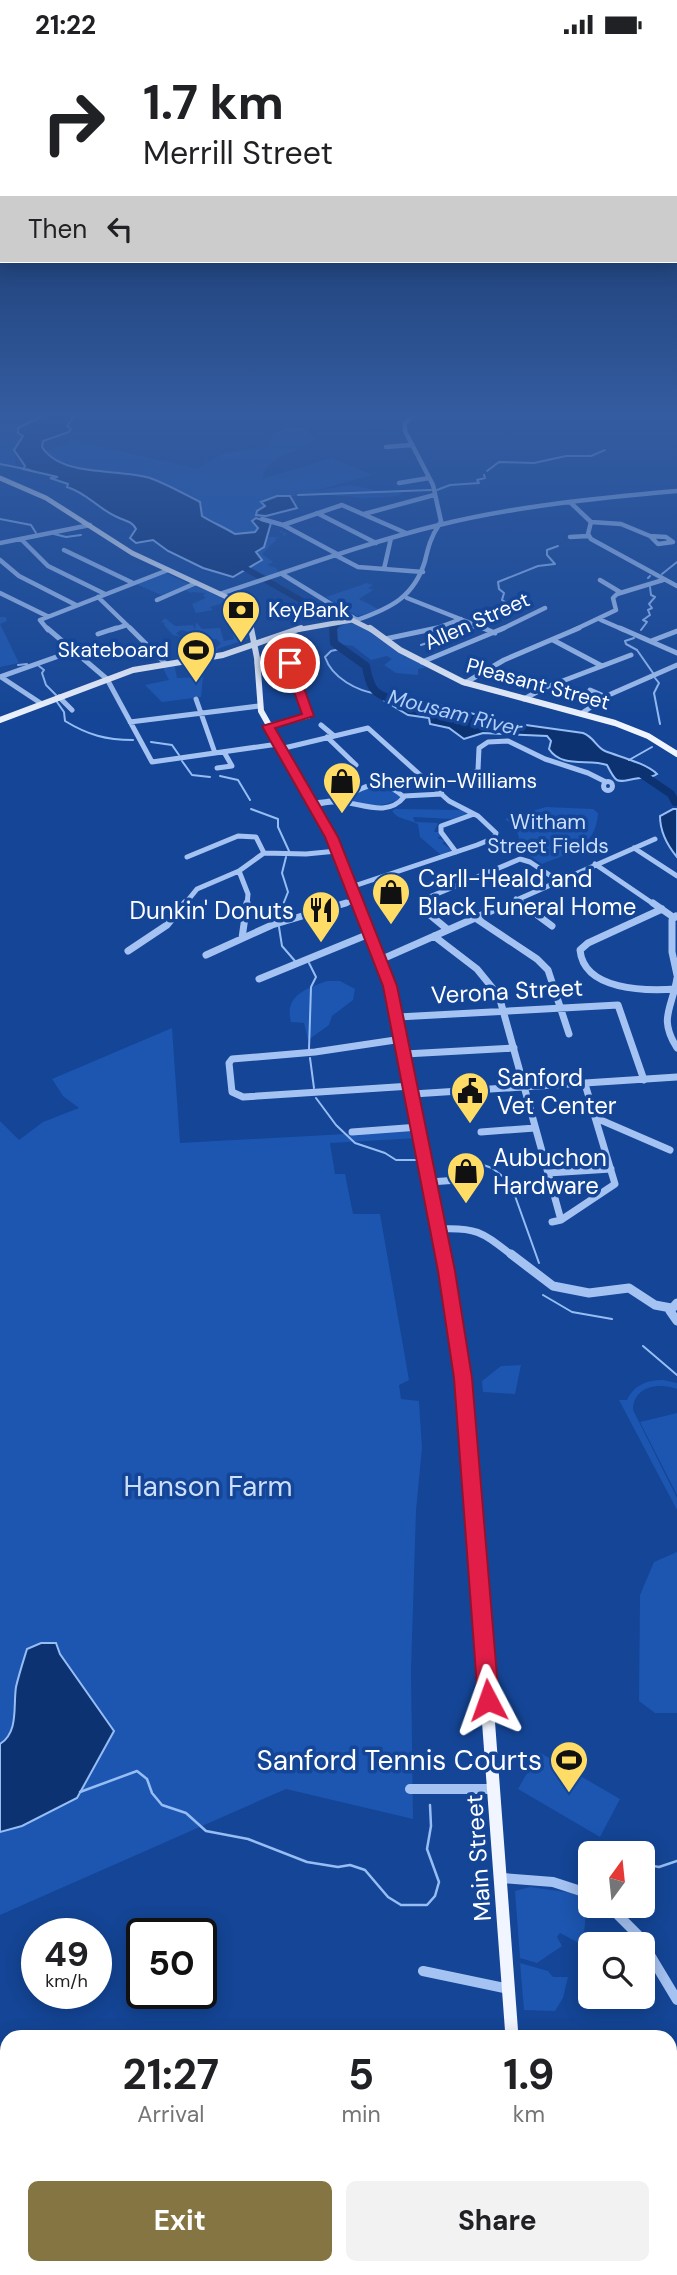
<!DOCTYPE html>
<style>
body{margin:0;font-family:"DM Sans",sans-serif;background:#f2f2f2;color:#202124;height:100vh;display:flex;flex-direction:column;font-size:26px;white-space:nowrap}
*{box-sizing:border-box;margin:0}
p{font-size:23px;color:#757577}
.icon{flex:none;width:38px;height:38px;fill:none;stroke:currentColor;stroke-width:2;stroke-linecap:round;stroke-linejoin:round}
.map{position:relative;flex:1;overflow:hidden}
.panel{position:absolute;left:0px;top:1981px;width:677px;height:245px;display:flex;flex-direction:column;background:#fff;border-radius:21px 21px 0 0;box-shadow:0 4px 18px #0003}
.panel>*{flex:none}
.banner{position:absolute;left:0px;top:0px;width:677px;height:214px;box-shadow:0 4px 18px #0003;background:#fff;color:#202124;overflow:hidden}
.needle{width:46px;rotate:15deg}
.buttons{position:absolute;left:578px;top:1792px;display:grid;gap:14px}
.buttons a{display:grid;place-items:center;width:77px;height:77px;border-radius:10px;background:#fff;box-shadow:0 4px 18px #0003;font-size:35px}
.speed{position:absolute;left:21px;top:1869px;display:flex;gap:14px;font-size:35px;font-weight:700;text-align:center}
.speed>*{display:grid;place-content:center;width:91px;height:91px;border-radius:50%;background:#fff;box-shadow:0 4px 18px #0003;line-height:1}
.speed small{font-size:18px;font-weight:400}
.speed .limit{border:4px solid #111;border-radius:10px;background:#fff;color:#111}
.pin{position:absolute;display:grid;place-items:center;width:60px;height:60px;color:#fff;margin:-30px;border:4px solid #fff;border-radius:50%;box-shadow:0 2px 7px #0007}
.me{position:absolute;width:77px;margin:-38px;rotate:356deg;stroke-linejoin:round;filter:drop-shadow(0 0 5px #0008)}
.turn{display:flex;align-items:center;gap:24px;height:147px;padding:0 28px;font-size:32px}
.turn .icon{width:91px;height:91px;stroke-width:2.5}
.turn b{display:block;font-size:49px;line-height:60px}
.then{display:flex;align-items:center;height:66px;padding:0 28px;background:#0003;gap:14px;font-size:26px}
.eta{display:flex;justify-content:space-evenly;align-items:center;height:119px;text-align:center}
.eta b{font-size:42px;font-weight:700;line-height:49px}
.action{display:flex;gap:14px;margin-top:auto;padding:14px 28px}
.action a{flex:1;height:80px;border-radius:10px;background:#847542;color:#fff;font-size:28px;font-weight:700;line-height:80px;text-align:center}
.action a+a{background:#f2f2f2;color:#202124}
.status{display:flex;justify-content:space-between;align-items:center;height:49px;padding:0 35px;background:#fff;direction:ltr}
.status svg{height:19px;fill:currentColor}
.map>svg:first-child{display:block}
</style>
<div class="status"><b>21:22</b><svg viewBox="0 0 49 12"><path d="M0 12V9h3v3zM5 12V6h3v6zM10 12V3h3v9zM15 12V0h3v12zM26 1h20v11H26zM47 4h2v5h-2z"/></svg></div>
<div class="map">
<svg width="677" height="2226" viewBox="0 0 677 2226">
<rect width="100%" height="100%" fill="#144596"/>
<!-- green -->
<path fill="#1c56b0" d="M15,365H47L23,376L19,384L23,390L14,402L16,416L0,419V374L6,373Z
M345,365H405L411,366C400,375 374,381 360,376C355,374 349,368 345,365Z
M287,378L304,379L315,390C293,409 271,401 262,430L332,409L372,426L314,442L351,436L385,443L405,441L398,447L365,449L314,445L266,450L264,458L257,462L259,467L253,471L258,480L251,484L235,485L201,466L171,438L151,430L132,424L98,423L55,411L46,403L72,391L197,420L224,404L264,399L274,386Z
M281,482L288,485L275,490L276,491L262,505L273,513L267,516L276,519L279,524L267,527L248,518L261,511L255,503L266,493L268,488H282L284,484L279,483Z
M166,524L189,535L161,546L136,535Z
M367,534L373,536L368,539L373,541L359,550L380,561L357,567L326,548Z
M196,537L225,550L220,555L210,558L213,561L196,564L192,555L206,549L203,546L206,544L191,543L193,545L185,541Z
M0,568H6L7,572L0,575L19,614L0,618Z
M165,569L175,577L193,576L195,581L196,573L202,580L220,579L224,592L234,590L232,582L245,579L248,590L217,600L218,603L215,600L221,594L216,590L207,591L209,606L206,607L205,590L191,582L193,585L186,586L191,584L182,581L176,584L180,588L173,586L164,576L165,574L161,573Z
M348,573L365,579L405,607L404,611L406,607L427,618L418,620V626L396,624L384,616L392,610L387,607L371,611L353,597L338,595L334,582Z
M174,615L177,629L203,628L201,648L162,653L145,636L169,631L162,617Z
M373,737L391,740L402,749C379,760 372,756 346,752L345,749Z
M546,758L593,760L598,764C596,799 569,804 542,815L513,796L519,789L516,779L505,770Z
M395,760L463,761L469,764L452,770L413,768L415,773L438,774L434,783H439L441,787L437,789L446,792L442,794L452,801L441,806L420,788L418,775C409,770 398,771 392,762Z
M327,932H340L355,940L353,951L332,967L329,976L308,991L304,974L291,973C284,946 306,940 327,932Z
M172,979L180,1094L418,1081L419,1089L330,1094L335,1125H345L353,1165H380L409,1331L399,1336L401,1350L419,1352L422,1399L416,1462L411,1621L413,1770L286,1740L0,1866V1072L19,1091L43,1073L79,1059L63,1047L52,1030Z
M521,1316L515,1345L483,1343L482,1332L501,1317Z
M663,1331L677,1334V1340C659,1333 633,1337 633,1361L677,1449V1461L619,1351H627C634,1336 647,1331 663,1331Z
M677,1364V1446L640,1373Z
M677,1503V1664H655L639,1652L640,1546L654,1513Z
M539,1703L620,1750L600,1788L518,1740Z
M530,1838L573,1844L580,1847C586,1861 588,1880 579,1894L560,1884L557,1888L562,1897L537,1914L520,1909L515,1842Z
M520,1914L548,1922L553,1928H568L563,1949L555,1962L524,1961Z"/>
<!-- water -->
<path fill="#0d3272" stroke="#97bdf5" stroke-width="2" d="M47,365H76L67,377L71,380L69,383L43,392L42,398C62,429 119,419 150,429C167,435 184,445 200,453L202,467C213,474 224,478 235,485L255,483L258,479L252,472L256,469L271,474L264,498L256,503L262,511L233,528L203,519L168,502L153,491L136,494L130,489L136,480C132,472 125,472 117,468C97,459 87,444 67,438L68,435L50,429L58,428L23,420L25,417L14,401L23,387L18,384V379Z
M277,447H290L297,459L266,467L256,466L257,462L265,457L261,453Z
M395,649L418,650L504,673L583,684C594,688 596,698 605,702C620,708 646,714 657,725C651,729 647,728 640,729C617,732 618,738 607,716C589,709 562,720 549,700L551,692L547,687L483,684L464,690L449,679L430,675L429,669L408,666L385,652Z
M673,760H677V808C667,796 660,783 660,767Z
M41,1594H56L60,1605L114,1682L77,1749L22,1777L0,1783V1695C19,1683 13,1657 16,1638C19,1625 23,1613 27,1600Z"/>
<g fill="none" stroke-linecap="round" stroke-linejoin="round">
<!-- stream-far1 -->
<path stroke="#97bdf5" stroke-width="2" d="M0,415L30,421
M487,422L499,413L534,414L566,407H591L605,401
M437,441L450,436L479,434L477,431L485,429L484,426
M298,446L431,441
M0,470L31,476L36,484
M54,485L66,488L81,486
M662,525L677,513
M648,529L650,527
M480,575L508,563L509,555L502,551L504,544L499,540L498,533L538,517L555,515L547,506V501L558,497
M641,581L647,573L643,571L650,566L648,561L652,559L649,555L655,548L651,546L650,538
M634,589L625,592L626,595L637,601L653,624
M421,596L475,578
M340,600L331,602L325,608C332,629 357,642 378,645
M18,616L27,615
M39,617L44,621L42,624L46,636L56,646
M655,629L659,634L654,644L660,675
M57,653L64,663L65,672C88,686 106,691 133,691
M151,693L172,696L179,706
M629,711L652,698
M182,712L192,726L210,728
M220,727L238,731L250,751
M251,760L278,770V778L289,802
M277,871L288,843L282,824L286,808
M279,878L282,897L295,912
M309,914L316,928L311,938L309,1000
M310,1009L314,1039
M316,1049L336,1076L355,1094L385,1104L396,1111H416
M457,1107L492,1119L510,1133L539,1214
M543,1246L572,1263L612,1270
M643,1297L677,1326"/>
<!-- stream -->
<path stroke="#97bdf5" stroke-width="2.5" d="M80,1743L137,1722L147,1730L152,1744L162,1756L186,1764L206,1782L248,1790L307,1813L338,1818L350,1816L365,1821L388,1848L401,1856H427L435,1847L439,1833L427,1800L431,1777L430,1756
M642,1815L659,1818L677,1812"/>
<!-- river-far1 -->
<path stroke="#0d3272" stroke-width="6" d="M236,514L304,553L331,564L336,575L333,581"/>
<!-- river -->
<path stroke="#0d3272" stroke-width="8" d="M333,579L334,594L366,617C371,645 376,646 403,653
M637,722L671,745L675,753"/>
<!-- minor-far4 -->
<path stroke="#a5c3f2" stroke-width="4.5" d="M415,365L405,374V382L433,436L441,472L439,476
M386,398L411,396
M399,434L429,429
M571,454L591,473L588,485L591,490L677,537
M317,464L376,494
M364,465L434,446
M262,470L283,476L339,506
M591,473L621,475L650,487
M283,476L342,456L406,484
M650,487L666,488L673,493L658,495Z
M570,488L588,487
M21,490L48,517L105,545
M0,494L90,476
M64,501L133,534
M337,507L358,518L423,523
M0,511L19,527L76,556
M384,520L391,489
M282,525L357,571C391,559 414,548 425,512C428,499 431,487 439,476
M600,531L620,543
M0,544L47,567
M220,545C293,521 365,494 439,476C517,457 597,449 677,442
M98,548L132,581
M407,549L488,581
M157,551L196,534
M601,571L624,581
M48,581L40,571L168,521
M111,581L127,576
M432,581L461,570
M500,581L545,559
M574,581L616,561L613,549L617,545L663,531"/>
<!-- minor-far3 -->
<path stroke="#a5c3f2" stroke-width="5" d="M47,579L107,630L152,713L278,695
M130,579L165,614
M483,579L495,584
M620,579L677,604
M98,585L116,579
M385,590L437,579
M553,591L602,617
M651,592L677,582
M422,613L504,579
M257,614L290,615L309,667L268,677
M0,628L73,602
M1,628L42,655
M465,634L504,611L579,579
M590,641L606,648
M59,648L72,661
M196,650L215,704
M524,650L544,639L631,606
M582,664L611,645L677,616
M130,673L259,657
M321,676L333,686
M327,688L356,716
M280,700L368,679L449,752L478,767L496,784L494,789L477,796L351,838
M217,719L232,717L224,703
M603.5 737a4.5 4.5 0 1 1 9 0a4.5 4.5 0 1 1-9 0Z
M435,737L469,728L478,721L479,699L488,693L508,692L545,710L588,724L606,733
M404,747L442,745
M312,754C321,753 332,753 341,749C367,738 378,725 404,748C388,768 363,755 342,753C332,752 323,754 314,756
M634,799L677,827
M456,803L441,783V777L474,765
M187,808L238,787L256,788L264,804
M595,815L655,856
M239,822L248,845L247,856
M516,850L524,856
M184,856L197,840L239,822L264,804L306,805L337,802
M340,856L356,851
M425,856L427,849L520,810L530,813L557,831
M505,856L655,790"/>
<!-- minor-far2 -->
<path stroke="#a5c3f2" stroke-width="7" d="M424,854L430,866L447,880
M521,854L552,877
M653,854L673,868
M662,860L588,894L580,901C584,942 646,942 676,940
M676,867L672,871V903L677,926
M474,868L537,910L548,921L569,985
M434,887L477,920L499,947L561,1171
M242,889L247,854
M128,902L167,876L185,854
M206,906L272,876L346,854
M380,911L509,854
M677,929C672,960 658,969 677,999
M259,930L369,885
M398,968L618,956L644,1031
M402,990L315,1003L232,1010L229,1014L232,1043L243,1048L411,1037
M405,1005L514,999
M413,1045L677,1028
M596,1069L670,1101
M352,1083L419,1078
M481,1083L535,1079
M548,1124L611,1120
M430,1133L472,1130
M552,1173L561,1171L615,1135L585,1035
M439,1180C478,1178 483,1184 513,1207"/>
<!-- minor-far1 -->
<path stroke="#a5c3f2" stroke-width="9" d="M511,1205L553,1237L589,1244L629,1239L655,1256L671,1259
M677,1254L670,1262L677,1272"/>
<!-- minor -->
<path stroke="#a5c3f2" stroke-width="10" d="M410,1740H494
M502,1829L553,1833L590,1845
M609,1857L638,1886L677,1951
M423,1922L509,1940
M670,2111L677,2107
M499,2226L514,2219"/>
<!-- major-far4 -->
<path stroke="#f0f5ff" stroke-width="5" d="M0,429L46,449L132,504L233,551L248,566L251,581
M296,581L352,571L372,581"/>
<!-- major-far3 -->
<path stroke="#f0f5ff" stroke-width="6" d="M251,579L257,609L261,662L332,788L358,856
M370,579L400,601L463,633L615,674L648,687L677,705
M0,671L133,621L223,606L301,579"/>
<!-- major-far2 -->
<path stroke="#f0f5ff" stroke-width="8" d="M358,854L393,946L444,1207"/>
<!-- major-far1 -->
<path stroke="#f0f5ff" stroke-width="10" d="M444,1205L463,1329L487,1655"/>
<!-- major -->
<path stroke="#f0f5ff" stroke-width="13" d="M487,1653L512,1988
M543,2219L545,2226"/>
</g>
<!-- sky -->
<linearGradient id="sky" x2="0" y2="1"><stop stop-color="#0b2652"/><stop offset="0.54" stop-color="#345ca0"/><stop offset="1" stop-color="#345ca0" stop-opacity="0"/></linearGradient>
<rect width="677" height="677" fill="url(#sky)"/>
<!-- route -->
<path fill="#e11d48" stroke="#92132f" stroke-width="2" d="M290,611L295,614L314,667L275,679L338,788L397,937L455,1222L472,1329L499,1651L496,1659L488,1662L481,1659L478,1651L454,1329L438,1222L383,937L325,788L262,677L302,665L284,614Z"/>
<!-- icons -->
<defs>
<symbol id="bank-pin" viewBox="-11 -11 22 30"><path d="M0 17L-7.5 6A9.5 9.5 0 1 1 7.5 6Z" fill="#ffdc66" stroke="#144596"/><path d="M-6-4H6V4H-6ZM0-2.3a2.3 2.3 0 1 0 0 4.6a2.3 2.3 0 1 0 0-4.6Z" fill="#111"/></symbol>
<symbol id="stadium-pin" viewBox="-11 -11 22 30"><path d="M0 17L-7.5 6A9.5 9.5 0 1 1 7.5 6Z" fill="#ffdc66" stroke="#144596"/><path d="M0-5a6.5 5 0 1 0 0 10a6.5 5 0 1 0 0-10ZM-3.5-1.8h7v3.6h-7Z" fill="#111"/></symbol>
<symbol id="shop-pin" viewBox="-11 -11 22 30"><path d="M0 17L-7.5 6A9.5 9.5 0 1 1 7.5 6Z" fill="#ffdc66" stroke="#144596"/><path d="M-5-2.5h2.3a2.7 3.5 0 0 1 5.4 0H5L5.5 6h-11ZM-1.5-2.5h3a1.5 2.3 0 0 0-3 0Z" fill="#111"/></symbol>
<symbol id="restaurant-pin" viewBox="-11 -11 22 30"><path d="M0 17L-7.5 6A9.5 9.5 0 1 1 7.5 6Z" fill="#ffdc66" stroke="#144596"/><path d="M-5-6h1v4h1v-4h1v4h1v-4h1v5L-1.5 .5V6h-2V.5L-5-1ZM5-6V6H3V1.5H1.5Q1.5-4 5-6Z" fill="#111"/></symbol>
<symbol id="civic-pin" viewBox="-11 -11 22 30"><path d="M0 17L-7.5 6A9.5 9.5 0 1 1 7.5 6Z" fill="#ffdc66" stroke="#144596"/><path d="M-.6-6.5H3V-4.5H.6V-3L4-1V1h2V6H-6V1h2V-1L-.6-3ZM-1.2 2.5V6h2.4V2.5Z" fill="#111"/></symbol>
</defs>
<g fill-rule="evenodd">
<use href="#bank-pin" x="219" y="539" width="44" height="60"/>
<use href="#stadium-pin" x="174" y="579" width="44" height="60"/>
<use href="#shop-pin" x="320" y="710" width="44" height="60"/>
<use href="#shop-pin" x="369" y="821" width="44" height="60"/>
<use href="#restaurant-pin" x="299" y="839" width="44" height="60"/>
<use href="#civic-pin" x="448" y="1020" width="44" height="60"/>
<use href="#shop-pin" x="444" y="1100" width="44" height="60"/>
<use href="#stadium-pin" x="547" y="1689" width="44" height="60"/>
</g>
<g text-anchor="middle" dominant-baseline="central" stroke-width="7" stroke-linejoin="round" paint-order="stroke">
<!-- far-poi labels -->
<g font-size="21" fill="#fff" stroke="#144596" text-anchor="start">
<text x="268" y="561">KeyBank</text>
<text x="169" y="601" text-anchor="end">Skateboard</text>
<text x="369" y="732">Sherwin-Williams</text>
</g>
<!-- far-street labels -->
<g font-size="21" fill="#fff" stroke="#144596">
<text transform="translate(477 572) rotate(-24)">Allen Street</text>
<text transform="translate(538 635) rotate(15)">Pleasant Street</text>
</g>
<!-- far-water labels -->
<g font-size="21" font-style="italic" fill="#b1cef9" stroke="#144596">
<text transform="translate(455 664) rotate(14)">Mousam River</text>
</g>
<!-- far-park labels -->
<g font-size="21" fill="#ccdffd" stroke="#144596">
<text x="548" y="773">Witham<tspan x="548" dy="24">Street Fields</tspan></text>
</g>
<!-- poi labels -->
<g font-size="24" fill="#fff" stroke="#144596" text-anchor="start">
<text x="418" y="829">Carll-Heald and<tspan x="418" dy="28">Black Funeral Home</tspan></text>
<text x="294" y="861" text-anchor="end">Dunkin' Donuts</text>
<text x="497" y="1028">Sanford<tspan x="497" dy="28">Vet Center</tspan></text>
<text x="493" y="1108">Aubuchon<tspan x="493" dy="28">Hardware</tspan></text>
</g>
<!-- street labels -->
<g font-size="24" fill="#fff" stroke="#144596">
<text transform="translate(507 942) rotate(-3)">Verona Street</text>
<text transform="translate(478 1809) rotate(-94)">Main Street</text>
</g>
<!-- near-park labels -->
<g font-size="28" fill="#ccdffd" stroke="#144596">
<text x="208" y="1437">Hanson Farm</text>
</g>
<!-- near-poi labels -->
<g font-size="28" fill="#fff" stroke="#144596" text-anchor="end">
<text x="542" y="1711">Sanford Tennis Courts</text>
</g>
</g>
</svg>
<div class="buttons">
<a><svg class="needle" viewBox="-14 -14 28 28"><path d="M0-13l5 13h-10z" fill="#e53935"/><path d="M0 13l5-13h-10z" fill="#757577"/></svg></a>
<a><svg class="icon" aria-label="search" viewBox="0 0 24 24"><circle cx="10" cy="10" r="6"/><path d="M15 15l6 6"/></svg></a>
</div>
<div class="speed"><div>49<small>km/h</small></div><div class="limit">50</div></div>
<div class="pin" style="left:290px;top:614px;background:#d93025"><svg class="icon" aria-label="arrive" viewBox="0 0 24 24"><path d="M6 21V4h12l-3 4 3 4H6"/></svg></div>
<svg class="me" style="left:488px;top:1651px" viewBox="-20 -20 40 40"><path d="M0-17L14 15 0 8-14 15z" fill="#e11d48" stroke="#fff" stroke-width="4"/></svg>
<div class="banner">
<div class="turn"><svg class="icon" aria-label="right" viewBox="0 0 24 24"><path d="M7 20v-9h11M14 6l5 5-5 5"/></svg><div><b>1.7 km</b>Merrill Street</div></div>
<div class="then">Then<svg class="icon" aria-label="left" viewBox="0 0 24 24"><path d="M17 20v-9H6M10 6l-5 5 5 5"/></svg></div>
</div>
<section class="panel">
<div class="eta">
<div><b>21:27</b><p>Arrival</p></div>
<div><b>5</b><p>min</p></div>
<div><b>1.9</b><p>km</p></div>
</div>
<div class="action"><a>Exit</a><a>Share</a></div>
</section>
</div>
